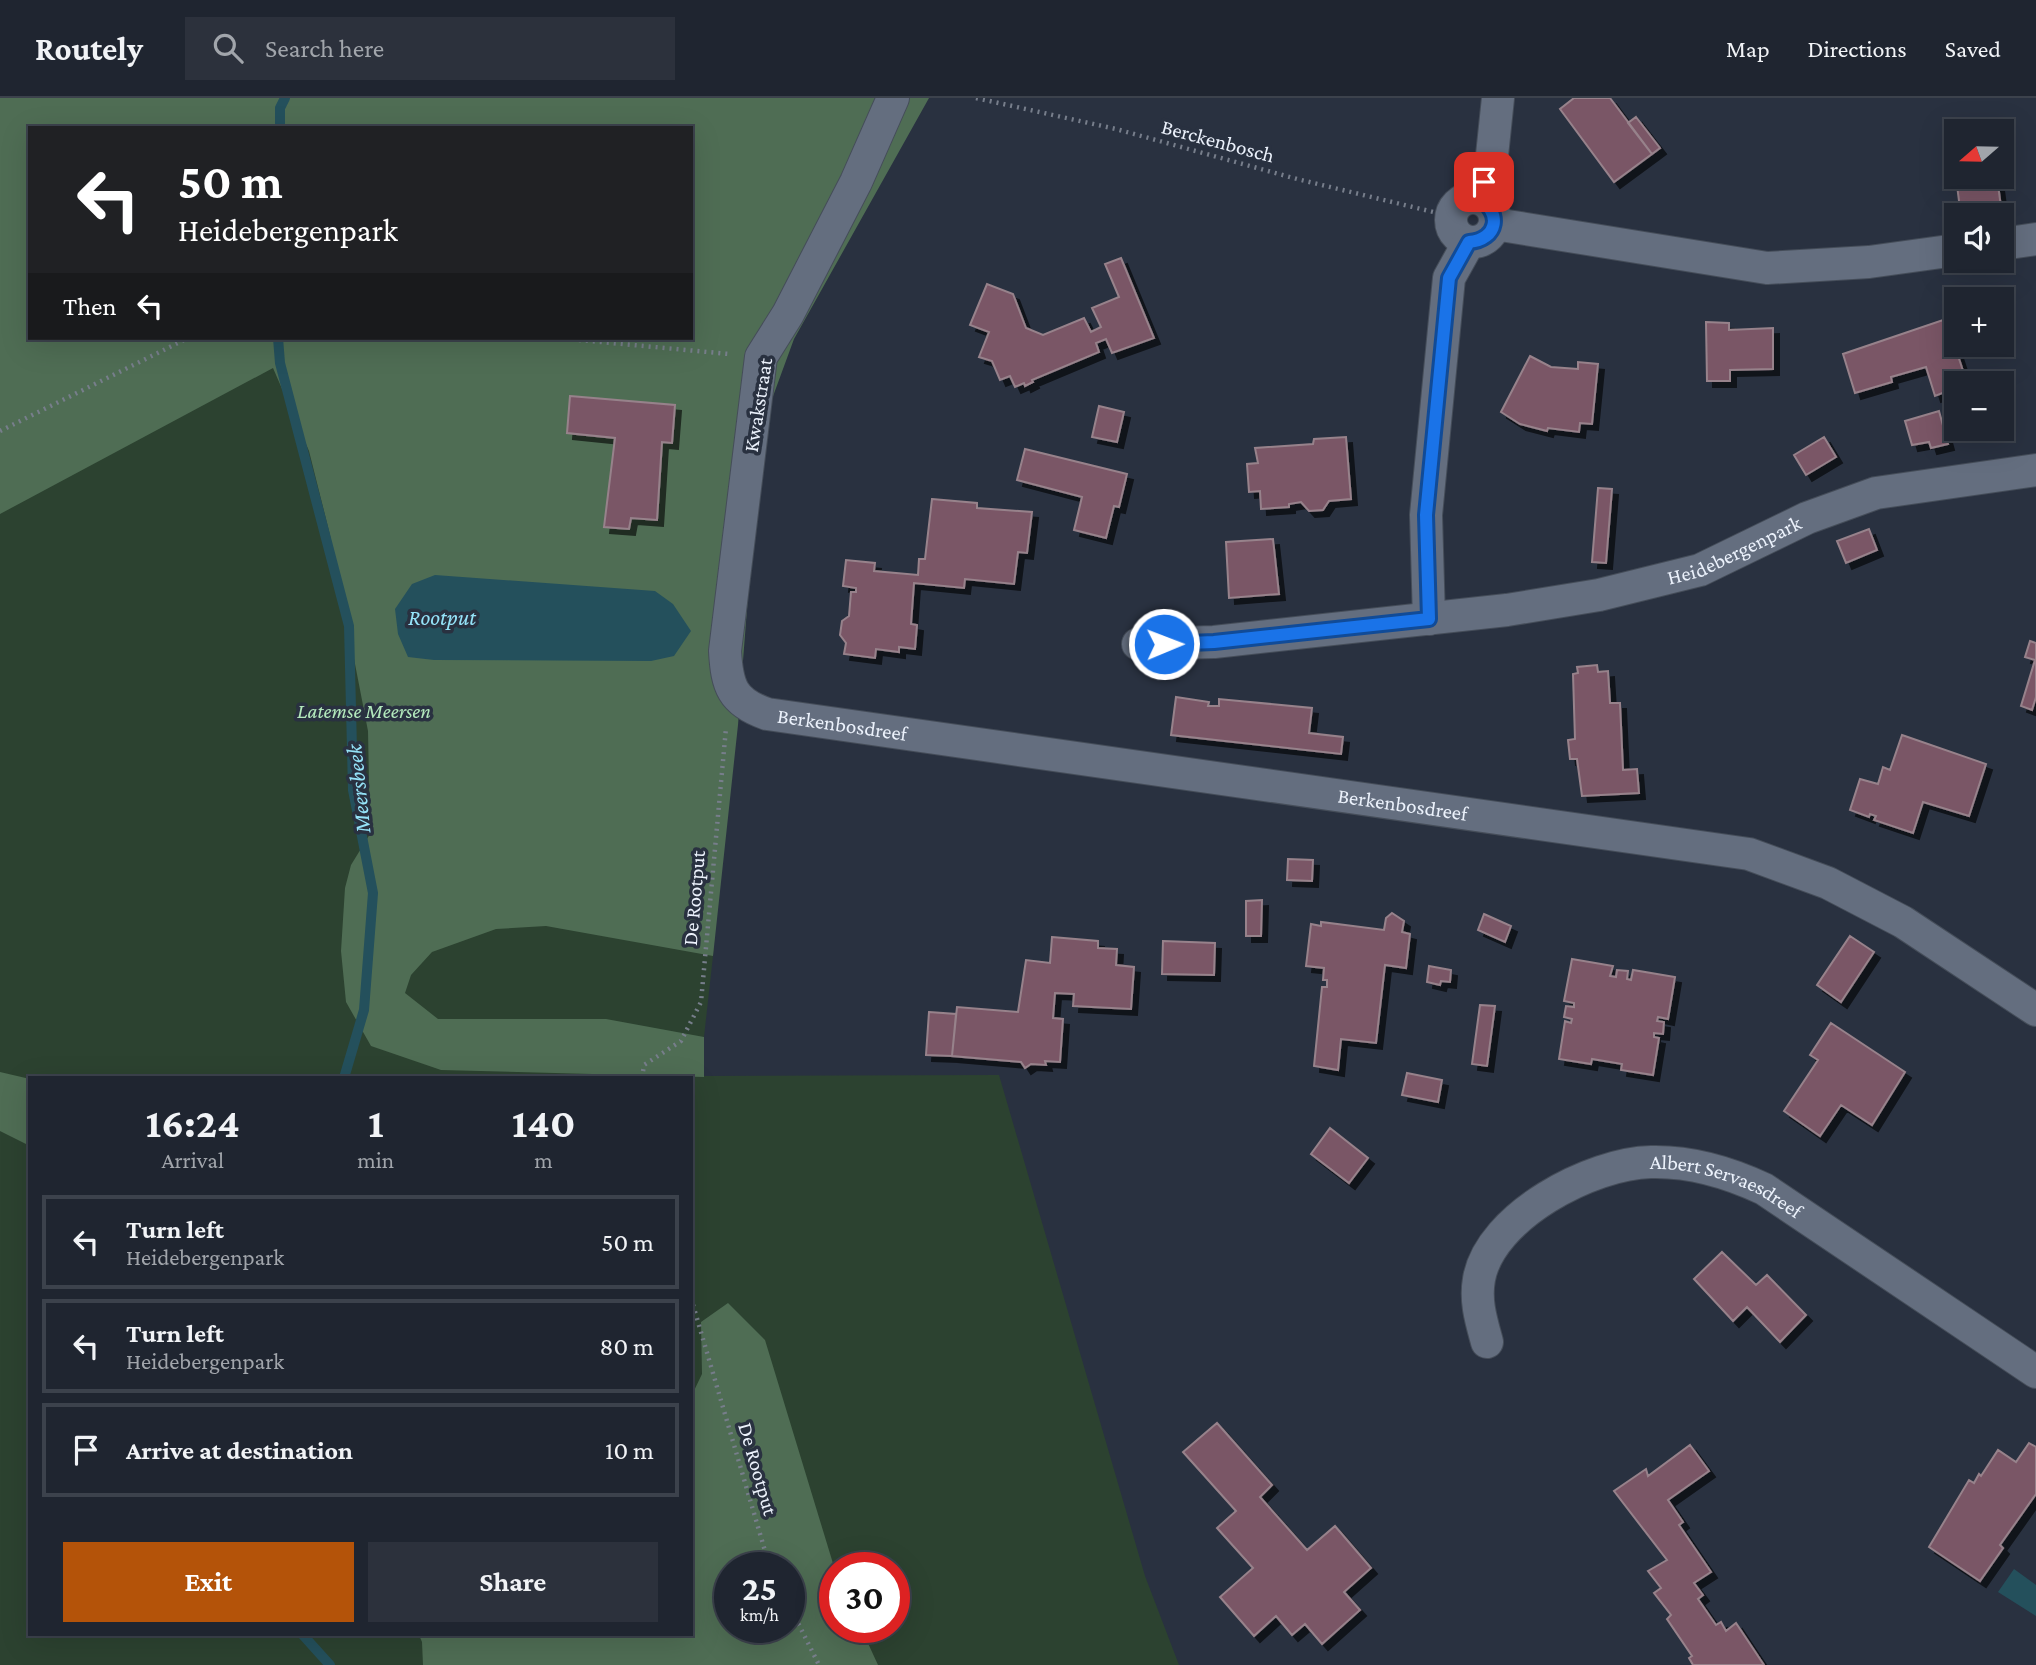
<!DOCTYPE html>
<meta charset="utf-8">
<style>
body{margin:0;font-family:"Crimson Pro",serif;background:#2c313c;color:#f1f3f6;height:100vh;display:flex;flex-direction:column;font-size:26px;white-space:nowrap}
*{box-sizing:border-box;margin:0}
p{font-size:23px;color:#a1a5ab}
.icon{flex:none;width:38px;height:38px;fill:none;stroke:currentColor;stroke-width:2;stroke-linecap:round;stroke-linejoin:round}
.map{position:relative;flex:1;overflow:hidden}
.drawer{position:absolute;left:28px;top:978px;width:665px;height:560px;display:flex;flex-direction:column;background:#1f2530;border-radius:0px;box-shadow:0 7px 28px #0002,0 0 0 2px #3c424c}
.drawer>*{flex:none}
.guide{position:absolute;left:28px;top:28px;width:665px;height:214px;border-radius:0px;box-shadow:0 7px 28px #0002,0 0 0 2px #3c424c;background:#202124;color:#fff;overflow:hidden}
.needle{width:46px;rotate:250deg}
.fabs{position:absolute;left:1944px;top:21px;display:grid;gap:14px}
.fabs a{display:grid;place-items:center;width:70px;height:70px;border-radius:0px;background:#1f2530;box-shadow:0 7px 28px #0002,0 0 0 2px #3c424c;font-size:35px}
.speed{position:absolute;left:714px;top:1454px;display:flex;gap:14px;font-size:35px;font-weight:700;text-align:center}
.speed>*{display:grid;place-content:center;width:91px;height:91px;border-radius:50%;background:#1f2530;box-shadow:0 7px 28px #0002,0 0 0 2px #3c424c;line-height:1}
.speed small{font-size:18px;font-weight:400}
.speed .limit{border:10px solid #d22;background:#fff;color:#111}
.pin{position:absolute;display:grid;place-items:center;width:60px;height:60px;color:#fff;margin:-30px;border-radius:14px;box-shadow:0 4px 10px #0006}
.me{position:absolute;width:77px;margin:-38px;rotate:89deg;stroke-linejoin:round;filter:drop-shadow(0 0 5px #0008)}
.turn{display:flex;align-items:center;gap:24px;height:147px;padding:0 35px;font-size:32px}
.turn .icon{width:91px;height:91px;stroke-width:2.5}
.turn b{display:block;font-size:49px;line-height:60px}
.then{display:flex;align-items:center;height:66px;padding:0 35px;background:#0003;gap:14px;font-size:26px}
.eta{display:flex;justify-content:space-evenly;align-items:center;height:119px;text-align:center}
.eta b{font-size:42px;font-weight:700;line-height:49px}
.action{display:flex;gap:14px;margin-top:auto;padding:14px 35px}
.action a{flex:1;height:80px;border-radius:0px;background:#b45309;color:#fff;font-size:28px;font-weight:700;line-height:80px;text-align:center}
.action a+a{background:#2c313c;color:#f1f3f6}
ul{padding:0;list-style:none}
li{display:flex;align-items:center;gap:21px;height:94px;margin:0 14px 10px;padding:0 21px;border:4px solid #3c424c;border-radius:0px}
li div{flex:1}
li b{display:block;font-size:26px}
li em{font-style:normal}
header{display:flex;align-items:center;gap:42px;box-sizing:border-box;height:98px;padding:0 35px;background:#1f2530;border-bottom:2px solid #3c424c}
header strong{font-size:33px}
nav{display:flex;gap:38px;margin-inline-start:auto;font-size:24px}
.search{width:490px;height:63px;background:#2c313c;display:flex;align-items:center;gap:18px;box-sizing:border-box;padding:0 24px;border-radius:0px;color:#a1a5ab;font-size:26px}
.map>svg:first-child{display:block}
</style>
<header>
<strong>Routely</strong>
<div class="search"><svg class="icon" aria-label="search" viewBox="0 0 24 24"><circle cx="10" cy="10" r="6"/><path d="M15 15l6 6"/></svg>Search here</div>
<nav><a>Map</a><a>Directions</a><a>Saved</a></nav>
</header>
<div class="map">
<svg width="2036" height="1567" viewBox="0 0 2036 1567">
<defs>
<filter id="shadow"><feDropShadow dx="6" dy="6" stdDeviation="0" flood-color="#0009"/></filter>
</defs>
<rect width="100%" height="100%" fill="#293140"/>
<!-- green -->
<path fill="#2c4230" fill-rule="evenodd" d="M0,0H892L761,259L713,858L704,939V978L999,977L1145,1478L1179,1567H0ZM30,30H691V240H30ZM30,980H691V1536H30ZM730,1470H789V1530H730ZM835,1470H894V1530H835Z"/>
<!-- forest -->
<path fill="#4f6d54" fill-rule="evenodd" d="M0,0H929L794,241L761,331L738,627L713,858L546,828L496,831L432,854L411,877L405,895L438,921H606L704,939V979L441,972L371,948L346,904L341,853L345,790L351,767L370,736L368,633L330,437L309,353L273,270L0,416ZM30,30H691V240H30Z
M0,974L30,981V1048L0,1033Z
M728,1205L765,1242L835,1472V1530H861L878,1567H423L422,1544L419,1537L691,1536V1299L702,1276L701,1224ZM730,1470H789V1530H730Z"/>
<!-- water -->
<path fill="#24505c" d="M435,477L655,493L673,506L691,533L674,558L651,563L434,562L408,559L398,536L395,511L412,486Z
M2014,1471L2036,1487V1518L1998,1494Z"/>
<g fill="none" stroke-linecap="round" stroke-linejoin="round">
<!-- stream -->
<path stroke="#24505c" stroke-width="10" d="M280,30V10L285,0
M278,240L280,265L349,528L353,692L373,795L364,912L344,980
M302,1536L330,1567"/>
</g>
<!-- building -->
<path fill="#7a5666" stroke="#97828b" stroke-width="2" filter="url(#shadow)" d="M1574,0H1610L1652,56L1614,84L1560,11Z
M1636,19L1660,50L1652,56L1628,25Z
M1956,79H1997L2001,109L1960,111Z
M1121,160L1154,240L1112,255L1106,241L1096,245L1099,254L1032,282L1033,284L1025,288L1024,285L1015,289L1010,278L1000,282L992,263L979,259L989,234L970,227L987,186L1013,196L1026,230L1043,237L1084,220L1091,234L1101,229L1092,210L1119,199L1105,166Z
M1946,221L1967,285H1956V293L1955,290L1935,298L1926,269L1891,279L1892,284L1855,295L1843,256Z
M1706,224L1729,225V232L1773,230V271L1730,272V283H1707Z
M1530,258L1551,269L1578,271V264L1598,266L1592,326L1580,325L1579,334L1548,330L1547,333L1520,326L1501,314Z
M570,298L675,307L672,345L662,344L657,422L631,420L629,431L604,429L615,340L567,335Z
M1099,308L1124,314L1117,344L1092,339Z
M1939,313L1948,346L1931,350L1929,344L1912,347L1905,323Z
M1346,339L1351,401L1329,403L1323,412L1309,413L1301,404L1289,406V409L1261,411L1260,393L1249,394L1247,366L1258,365L1255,350L1313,346L1314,341Z
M1824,339L1836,359L1806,377L1794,357Z
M1025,351L1127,376L1119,409L1114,408L1106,440L1074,432L1082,399L1017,382Z
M1598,390L1612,391L1606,465L1592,464Z
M932,401L977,405V410L1032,414L1027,455L1018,454L1014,486L965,481L964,490L914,485L911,526L917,527L915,551L899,549V554L876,551L875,560L844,556L846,545L840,537L842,523L849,518L851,494H856V490L843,488L846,462L875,465L874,473L918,477L919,461H925Z
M1869,431L1877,452L1846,465L1837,443Z
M1273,441L1279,496L1229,500L1226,444Z
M2030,543L2036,545V599L2032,612L2021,608L2035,562L2025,559Z
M1597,567L1598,574L1608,573L1610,605H1620L1623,672L1637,671L1639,695L1582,698L1577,661H1570L1568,642L1575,641L1573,576L1578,575L1577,569Z
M1176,599L1209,604L1208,608H1219V601L1312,610L1309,635L1343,639L1341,656L1171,637Z
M1902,637L1986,666L1969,718L1923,704L1913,735L1874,722L1876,718L1870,716L1869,719L1850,712L1860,681L1878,686L1883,669L1890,672Z
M1288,761L1313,762L1312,783L1287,782Z
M1262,802L1261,838H1246V803Z
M1392,815L1404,823L1402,834L1410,836L1406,870L1385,867L1376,945L1341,941L1338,972L1314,968L1322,889H1327V882H1323L1324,870L1306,868L1311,826L1321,828V824L1384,832L1386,820Z
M1484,816L1511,828L1505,844L1478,832Z
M1850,838L1874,854L1841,904L1817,887Z
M1052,839L1098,843V850L1117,851L1116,867L1134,869L1131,911L1073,908L1074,896L1055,895L1053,920L1063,921L1060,964L1045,963L1046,967L1031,966L1025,970L1021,964L952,958L957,909L1018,914L1026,862L1050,865Z
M1163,843L1215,845L1214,877L1162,876Z
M1572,861L1613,868L1610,878L1616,879L1617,872L1628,873L1627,881L1631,882L1633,872L1675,879L1668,921L1658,919L1657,923L1664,924L1663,936L1654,935V939L1659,940L1653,977L1621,972L1622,966L1592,961L1591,966L1559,961L1565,923L1571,925L1572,921L1564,919L1566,908L1574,909V905L1564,903Z
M1429,868L1451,872L1450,884L1441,883L1440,887L1427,884Z
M1480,907L1495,908L1487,968L1472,966Z
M929,914L956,916L952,958L926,957Z
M1831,925L1905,974L1872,1027L1841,1007L1820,1038L1784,1013L1818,962L1810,957Z
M1407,975L1442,982L1438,1004L1402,997Z
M1330,1030L1368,1060L1349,1085L1311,1056Z
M1722,1154L1756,1187L1767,1177L1806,1217L1780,1244L1747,1209L1733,1223L1694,1181Z
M1217,1325L1272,1387L1260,1399L1307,1452L1335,1428L1371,1470L1344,1494L1360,1512L1322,1546L1305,1526L1292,1537L1276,1518L1254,1538L1220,1499L1253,1470L1217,1430L1236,1413L1183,1354Z
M2029,1345L2036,1349V1396L2000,1447L2003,1450L1980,1483L1929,1449L1969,1382L1974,1385L1979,1376L1981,1378L1998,1352L2016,1364Z
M1690,1347L1709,1373L1668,1402L1683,1424L1679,1427L1711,1474L1694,1485L1703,1497L1698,1501L1716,1527L1721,1524L1726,1533L1736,1525L1764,1567H1693L1689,1560L1692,1558L1667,1521L1671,1517L1654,1495L1661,1490L1648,1473L1667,1462L1614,1393L1646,1371L1648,1378Z"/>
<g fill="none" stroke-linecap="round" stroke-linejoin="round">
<defs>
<g id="minor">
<path id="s1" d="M893,0L856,84L788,216L761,259L725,553C727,588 732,604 767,616L1749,756L1828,785L1903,824L2036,912"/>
<path d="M1477,100L1491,67L1498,0"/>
<circle cx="1473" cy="122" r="22"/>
<path d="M1495,126L1767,170L1869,164L1956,152"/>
<path d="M2002,146L2036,141"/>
<path d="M1429,521L1426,417L1449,180L1469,144"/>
<path id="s2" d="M1138,546L1214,544L1507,512L1599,497L1700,472L1807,420L1876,395L2036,372"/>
<path id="s3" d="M1487,1244C1481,1222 1475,1203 1479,1181C1490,1118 1592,1065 1651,1064C1692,1063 1728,1074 1764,1091L2036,1274"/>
</g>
</defs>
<!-- minor casing -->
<use href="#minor" stroke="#454d59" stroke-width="34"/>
<!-- path -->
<path stroke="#777e8b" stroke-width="4.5" stroke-dasharray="2 5" stroke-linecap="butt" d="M976,0L1116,31L1297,81L1450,118
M558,240L729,256
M0,333L188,240
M642,980L644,967L681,943L701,904L726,630
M691,1200L770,1470
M789,1507L819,1567"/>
<!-- minor -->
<use href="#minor" stroke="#646e7f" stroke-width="32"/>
</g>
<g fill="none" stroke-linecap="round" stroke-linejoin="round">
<defs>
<path id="route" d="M1164,546L1214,544L1429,521L1426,417L1449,180L1469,144C1498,142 1503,113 1477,100L1484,84"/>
</defs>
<!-- route casing -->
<use href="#route" stroke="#114b97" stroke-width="18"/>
<!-- route -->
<use href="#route" stroke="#1a73e8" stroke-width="12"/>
</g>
<g text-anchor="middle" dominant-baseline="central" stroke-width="7" stroke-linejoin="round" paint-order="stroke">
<!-- street labels -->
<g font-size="21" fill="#ebf1fb" stroke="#293140">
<text transform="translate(1218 43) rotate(15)">Berckenbosch</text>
<text transform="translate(758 307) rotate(-81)">Kwakstraat</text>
<text stroke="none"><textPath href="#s2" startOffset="607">Heidebergenpark</textPath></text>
<text stroke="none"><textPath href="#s1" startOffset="746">Berkenbosdreef</textPath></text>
<text stroke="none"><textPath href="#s1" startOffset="1312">Berkenbosdreef</textPath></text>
<text transform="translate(694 800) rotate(-85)">De Rootput</text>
<text stroke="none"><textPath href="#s3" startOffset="364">Albert Servaesdreef</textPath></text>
<text transform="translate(758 1371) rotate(74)">De Rootput</text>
</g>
<!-- park labels -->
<g font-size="21" font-style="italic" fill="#b3e9bc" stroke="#293140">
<text x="364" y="613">Latemse Meersen</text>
</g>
<!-- water labels -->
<g font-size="23" font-style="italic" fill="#95e3f8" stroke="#293140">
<text x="442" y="519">Rootput</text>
<text transform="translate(358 691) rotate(-96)">Meersbeek</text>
</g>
</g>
</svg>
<div class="fabs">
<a><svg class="needle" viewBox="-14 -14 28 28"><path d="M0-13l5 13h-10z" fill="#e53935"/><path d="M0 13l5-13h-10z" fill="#a1a5ab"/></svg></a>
<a><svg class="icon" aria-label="sound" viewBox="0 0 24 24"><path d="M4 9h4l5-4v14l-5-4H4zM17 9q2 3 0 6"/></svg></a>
<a>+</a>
<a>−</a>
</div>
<div class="speed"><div>25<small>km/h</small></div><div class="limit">30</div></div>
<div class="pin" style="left:1484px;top:84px;background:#d93025"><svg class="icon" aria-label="arrive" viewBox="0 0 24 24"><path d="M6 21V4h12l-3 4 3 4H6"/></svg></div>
<svg class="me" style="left:1164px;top:546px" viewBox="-20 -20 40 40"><circle r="17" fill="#1a73e8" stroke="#fff" stroke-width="3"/><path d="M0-11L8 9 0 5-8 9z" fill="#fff"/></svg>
<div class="guide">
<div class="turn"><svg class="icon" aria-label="left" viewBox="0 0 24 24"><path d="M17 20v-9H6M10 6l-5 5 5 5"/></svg><div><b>50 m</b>Heidebergenpark</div></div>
<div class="then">Then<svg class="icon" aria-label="left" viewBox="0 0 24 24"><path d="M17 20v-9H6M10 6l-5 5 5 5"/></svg></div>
</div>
<section class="drawer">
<div class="eta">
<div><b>16:24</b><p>Arrival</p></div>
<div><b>1</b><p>min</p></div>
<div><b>140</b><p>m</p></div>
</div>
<ul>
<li><svg class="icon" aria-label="left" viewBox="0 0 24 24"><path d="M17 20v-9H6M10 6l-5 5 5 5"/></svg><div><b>Turn left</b><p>Heidebergenpark</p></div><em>50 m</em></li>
<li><svg class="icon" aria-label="left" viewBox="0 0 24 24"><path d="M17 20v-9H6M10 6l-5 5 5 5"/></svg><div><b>Turn left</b><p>Heidebergenpark</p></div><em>80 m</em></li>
<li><svg class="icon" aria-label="arrive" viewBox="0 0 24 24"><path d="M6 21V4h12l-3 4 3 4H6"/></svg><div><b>Arrive at destination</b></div><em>10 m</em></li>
</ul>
<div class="action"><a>Exit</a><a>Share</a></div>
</section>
</div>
